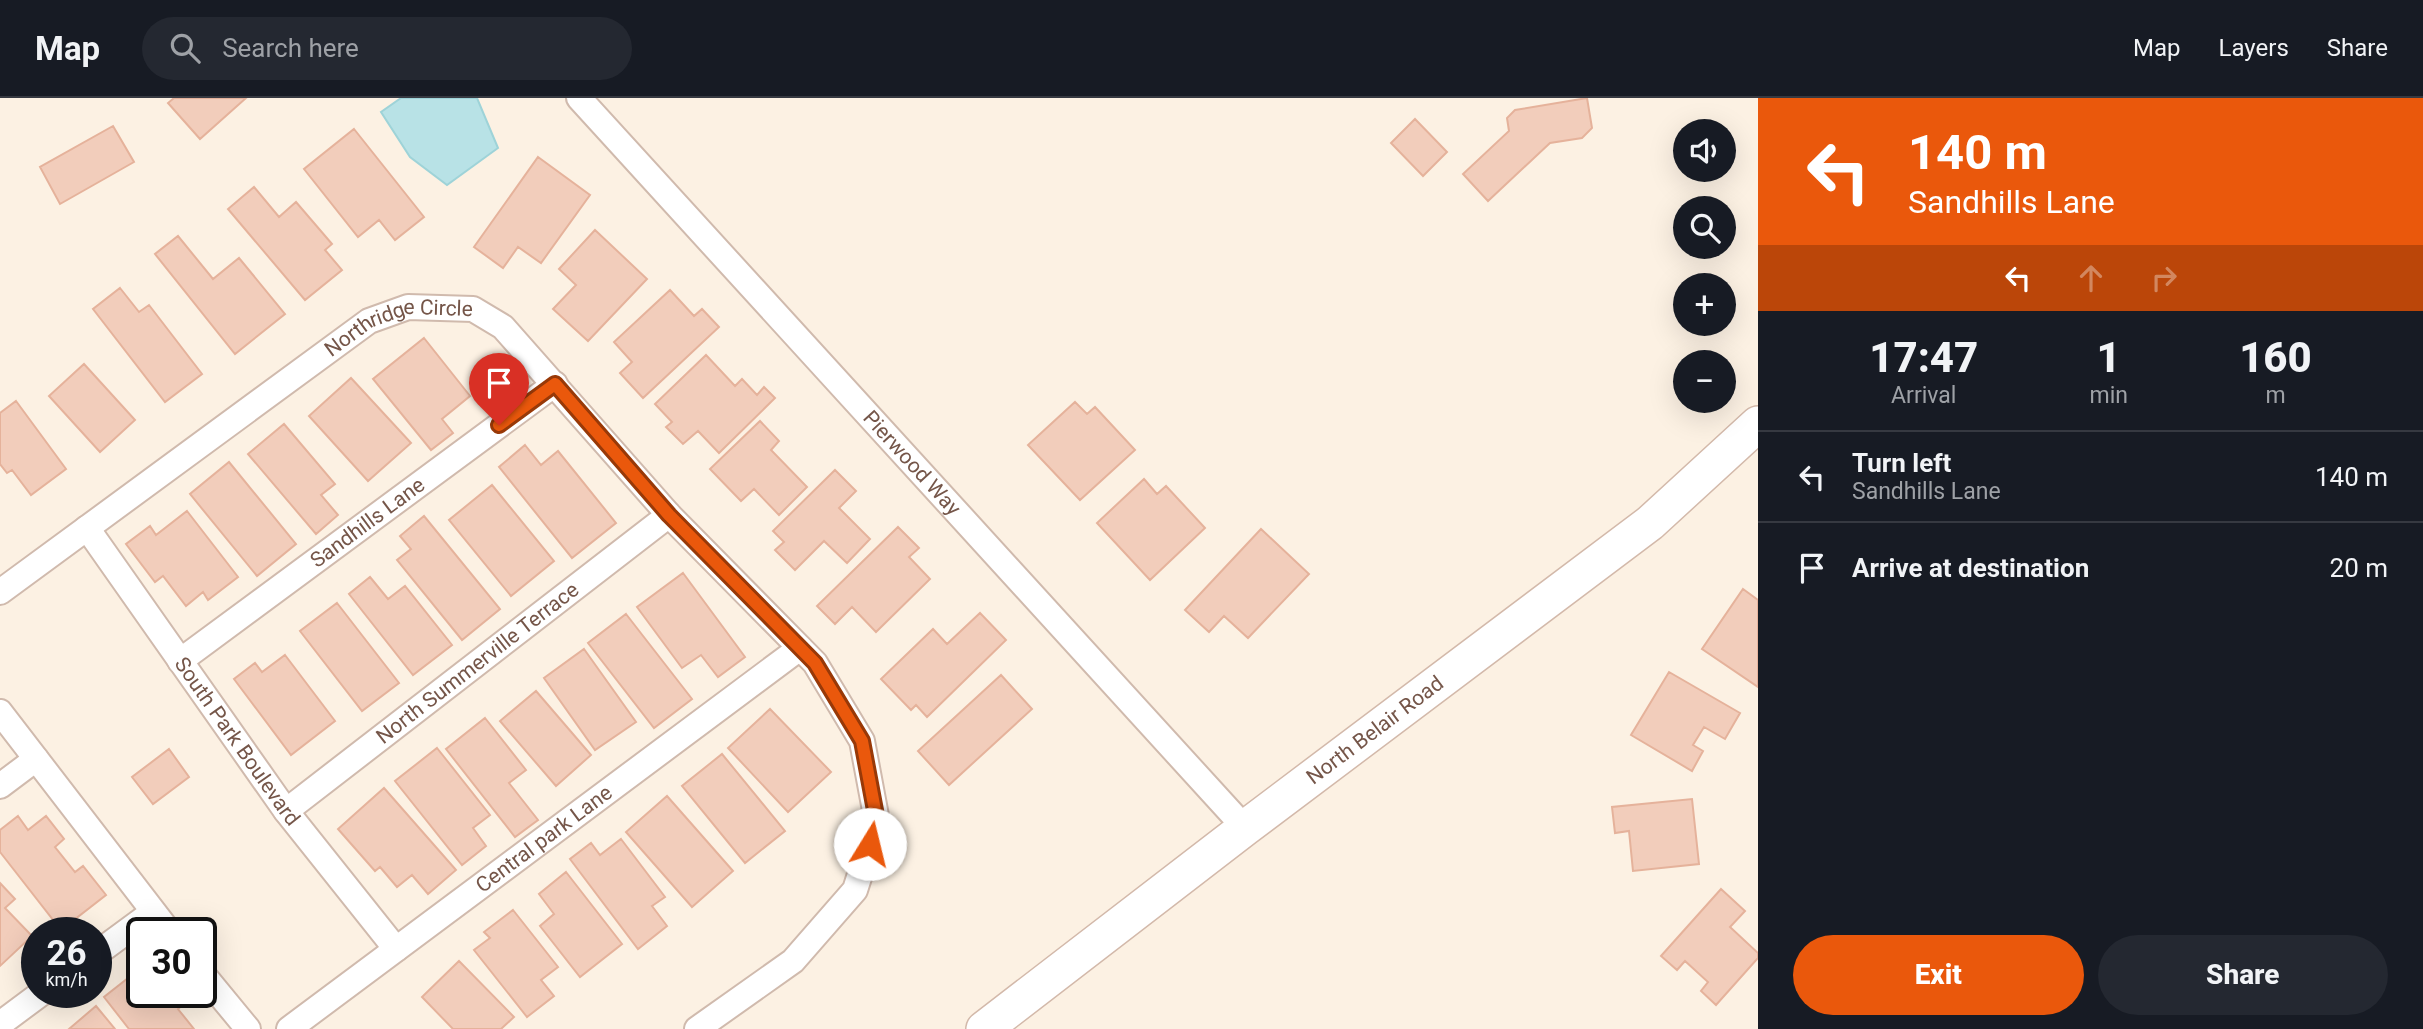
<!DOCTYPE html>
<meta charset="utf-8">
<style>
body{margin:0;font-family:Roboto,sans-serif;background:#242831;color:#f1f3f6;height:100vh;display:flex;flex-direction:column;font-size:26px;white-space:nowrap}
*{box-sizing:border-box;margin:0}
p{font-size:23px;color:#9ea1a6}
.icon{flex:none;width:38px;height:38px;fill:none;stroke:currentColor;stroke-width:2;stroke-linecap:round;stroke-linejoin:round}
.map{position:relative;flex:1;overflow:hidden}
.drawer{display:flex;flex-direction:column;background:#171b24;width:665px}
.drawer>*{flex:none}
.guide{background:#ea580c;color:#fff;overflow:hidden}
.controls{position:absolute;left:1673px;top:21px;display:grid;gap:14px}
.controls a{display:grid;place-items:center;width:63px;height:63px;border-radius:50%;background:#171b24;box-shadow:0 7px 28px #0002;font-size:35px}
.speed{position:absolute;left:21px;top:819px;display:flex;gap:14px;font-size:35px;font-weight:700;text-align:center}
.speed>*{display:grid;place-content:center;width:91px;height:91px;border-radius:50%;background:#171b24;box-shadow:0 7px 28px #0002;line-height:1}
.speed small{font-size:18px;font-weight:400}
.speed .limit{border:4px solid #111;border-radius:10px;background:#fff;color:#111}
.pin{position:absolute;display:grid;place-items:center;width:60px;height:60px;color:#fff;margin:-72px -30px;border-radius:50% 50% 50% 0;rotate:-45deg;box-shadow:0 0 7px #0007}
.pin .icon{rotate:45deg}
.me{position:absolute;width:77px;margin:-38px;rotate:9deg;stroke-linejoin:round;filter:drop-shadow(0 0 5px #0008)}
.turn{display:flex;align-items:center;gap:24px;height:147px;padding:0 35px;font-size:32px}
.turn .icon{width:91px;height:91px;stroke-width:2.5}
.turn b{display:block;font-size:49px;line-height:60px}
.lanes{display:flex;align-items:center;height:66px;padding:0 35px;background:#0003;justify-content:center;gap:35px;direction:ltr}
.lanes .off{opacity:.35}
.eta{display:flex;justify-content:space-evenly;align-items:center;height:119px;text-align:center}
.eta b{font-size:42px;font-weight:800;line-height:49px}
.button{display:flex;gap:14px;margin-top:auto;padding:14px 35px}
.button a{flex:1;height:80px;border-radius:42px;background:#ea580c;color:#fff;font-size:28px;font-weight:800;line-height:80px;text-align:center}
.button a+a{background:#242831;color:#f1f3f6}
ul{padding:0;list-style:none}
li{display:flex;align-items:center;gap:21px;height:91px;padding:0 35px;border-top:2px solid #363941}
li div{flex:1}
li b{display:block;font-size:26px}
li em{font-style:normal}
header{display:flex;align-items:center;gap:42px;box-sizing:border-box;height:98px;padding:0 35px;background:#171b24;border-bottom:2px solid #363941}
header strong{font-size:33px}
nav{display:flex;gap:38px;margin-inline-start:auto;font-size:24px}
.search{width:490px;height:63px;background:#242831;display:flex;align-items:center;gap:18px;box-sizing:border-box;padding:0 24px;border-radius:38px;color:#9ea1a6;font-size:26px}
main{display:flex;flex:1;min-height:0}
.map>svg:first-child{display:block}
</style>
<header>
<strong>Map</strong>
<div class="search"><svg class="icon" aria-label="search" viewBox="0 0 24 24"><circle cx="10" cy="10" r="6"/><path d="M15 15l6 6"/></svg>Search here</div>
<nav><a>Map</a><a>Layers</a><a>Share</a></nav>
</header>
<main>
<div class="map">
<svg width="1758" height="931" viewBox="0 0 1758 931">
<rect width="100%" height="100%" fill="#fcf1e3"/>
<!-- water -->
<path fill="#b8e2e6" stroke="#9ed3d8" stroke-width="2" d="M401,0H477L498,50L447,87L410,59L381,14Z"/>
<!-- building -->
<path fill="#f2cdbb" stroke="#e5b29b" stroke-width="2" d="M174,0H246L200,41L168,5Z
M1587,0L1592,30L1582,40L1550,45L1488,103L1463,76L1509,33L1507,20L1515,12Z
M1415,21L1447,54L1423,78L1391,45Z
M113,28L134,64L60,106L40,69Z
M354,31L424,119L395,142L379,122L358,139L304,71Z
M538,59L590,97L541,165L518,149L503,170L474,149Z
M254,89L279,119L296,104L332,146L325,152L342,172L305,202L228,111Z
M595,132L647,181L588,243L553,211L576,187L559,171Z
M178,138L213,181L239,160L285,216L235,256L155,156Z
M120,190L139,214L149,207L202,276L165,304L93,211Z
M670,192L694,218L702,211L719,229L643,300L620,275L632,264L614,244Z
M424,240L470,298L442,321L453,335L431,352L373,281Z
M706,257L735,288L742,281L757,297L764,289L775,300L719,355L698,333L683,346L666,329L672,324L655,306Z
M84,266L135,322L100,354L49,298Z
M351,280L411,345L368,383L309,318Z
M16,303L66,371L31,397L12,372L7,375L0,366V315Z
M1075,304L1087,316L1095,309L1135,352L1080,402L1028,347Z
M760,323L779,343L771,352L807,389L779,417L754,391L741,403L710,371Z
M284,326L335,386L321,397L338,417L316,436L248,356Z
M525,347L541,367L558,353L616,425L572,460L499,369Z
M229,364L296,446L257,478L190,396Z
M835,372L856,393L839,410L870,441L847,465L824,443L795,472L775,452L784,444L773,433Z
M1144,381L1157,396L1166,388L1205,430L1150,482L1097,425Z
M492,387L554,463L511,498L449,422Z
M187,413L238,479L208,502L203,494L186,508L163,478L155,484L126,446L150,428L156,437Z
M424,418L500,511L462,542L397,462L411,451L400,438Z
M898,429L919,450L909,459L930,481L876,534L852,509L835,526L817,508Z
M1261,431L1309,476L1248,540L1224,518L1209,534L1185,512Z
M683,475L745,559L718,579L701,557L682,570L637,509Z
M370,479L388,501L405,488L452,547L413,577L349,496Z
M1743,491L1758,502V589L1702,551Z
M337,505L399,585L362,613L300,533Z
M980,515L1006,542L927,619L916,607L911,612L881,581L933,531L947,546Z
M626,516L692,601L654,630L588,545Z
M584,551L636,624L595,652L544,580Z
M285,557L335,623L291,657L234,581L255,565L262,574Z
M1669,574L1740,615L1725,641L1704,629L1693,647L1703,653L1692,673L1631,637Z
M1001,577L1032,611L949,687L918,653Z
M536,593L591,657L556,688L500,623Z
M770,611L831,674L788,714L728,650Z
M485,620L526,672L509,685L538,722L515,739L446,651Z
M437,650L490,717L473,730L486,748L462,767L395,683Z
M169,651L189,679L153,706L132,679Z
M722,656L785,733L745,765L682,688Z
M384,690L456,772L428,796L412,777L397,789L380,769L375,773L338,731Z
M667,698L733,773L692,809L626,734Z
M1692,701L1699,766L1633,773L1629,733L1615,735L1612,709Z
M18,718L28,732L46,718L64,741L55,749L75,774L83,768L106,797L61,832L0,754V732Z
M621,741L665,799L652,808L667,828L638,851L570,761L591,745L600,757Z
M566,774L622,846L580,879L540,828L554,816L539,796Z
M0,785L15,801L5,810L32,838L0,868Z
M1721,791L1745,813L1730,829L1758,855V860L1716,907L1701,893L1708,884L1685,863L1677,872L1661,858Z
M513,812L558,869L541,882L554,898L527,919L474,852L490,840L484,834Z
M459,863L514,919L501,931H453L422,899Z
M142,869V894H180L187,903L178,911L194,931H129L104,899Z
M96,908L115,931H69Z"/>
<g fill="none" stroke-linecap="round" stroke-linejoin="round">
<defs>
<g id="street">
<path id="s1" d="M579,0L1245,730"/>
<path id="s2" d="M87,430L286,713L396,851"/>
<path id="s3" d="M0,494L369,223L408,209L473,211L503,229L669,417L815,565L862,643L877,723L855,792L793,863L697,931"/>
<path id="s4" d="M180,563L555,286"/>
<path d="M0,614L170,835"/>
<path d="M0,688L36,661"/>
<path id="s5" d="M286,713L669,417"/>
<path d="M96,856L153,814"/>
<path d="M201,874L248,931"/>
<path d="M0,926L43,894"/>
<path id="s6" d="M289,931L800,550"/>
</g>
<g id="secondary">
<path id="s7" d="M984,931L1245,730L1650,425L1758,326"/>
</g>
</defs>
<!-- street casing -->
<use href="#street" stroke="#d0baad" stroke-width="28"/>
<!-- secondary casing -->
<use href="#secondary" stroke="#d3b9aa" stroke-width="38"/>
<!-- street -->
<use href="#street" stroke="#fff" stroke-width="24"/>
<!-- secondary -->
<use href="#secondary" stroke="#fff" stroke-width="35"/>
</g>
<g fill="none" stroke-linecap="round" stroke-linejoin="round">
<defs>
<path id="route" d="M499,327L555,286L669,417L815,565L862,643L877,723L870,746"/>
</defs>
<!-- route casing -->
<use href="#route" stroke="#983908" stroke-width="18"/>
<!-- route -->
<use href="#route" stroke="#ea580c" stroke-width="12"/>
</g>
<g text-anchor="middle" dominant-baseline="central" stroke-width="5" stroke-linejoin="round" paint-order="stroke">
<!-- street labels -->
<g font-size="21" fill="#755649" stroke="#fff5ea">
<text stroke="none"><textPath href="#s3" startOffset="485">Northridge Circle</textPath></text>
<text stroke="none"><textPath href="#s1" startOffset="494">Pierwood Way</textPath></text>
<text stroke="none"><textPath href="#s4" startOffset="233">Sandhills Lane</textPath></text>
<text stroke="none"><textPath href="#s5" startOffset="242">North Summerville Terrace</textPath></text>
<text stroke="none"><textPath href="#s7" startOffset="492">North Belair Road</textPath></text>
<text stroke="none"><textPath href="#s2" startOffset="261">South Park Boulevard</textPath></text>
<text stroke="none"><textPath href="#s6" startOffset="318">Central park Lane</textPath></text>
</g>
</g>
</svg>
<div class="controls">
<a><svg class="icon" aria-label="sound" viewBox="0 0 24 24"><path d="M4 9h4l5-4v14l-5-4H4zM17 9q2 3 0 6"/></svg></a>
<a><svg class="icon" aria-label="search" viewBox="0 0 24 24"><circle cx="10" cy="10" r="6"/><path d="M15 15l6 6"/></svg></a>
<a>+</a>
<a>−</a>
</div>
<div class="speed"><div>26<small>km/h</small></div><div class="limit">30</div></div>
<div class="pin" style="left:499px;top:327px;background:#d93025"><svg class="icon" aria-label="arrive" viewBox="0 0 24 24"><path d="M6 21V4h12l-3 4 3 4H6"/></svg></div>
<svg class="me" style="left:870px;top:746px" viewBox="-20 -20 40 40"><circle r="19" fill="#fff"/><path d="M0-13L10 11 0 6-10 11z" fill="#ea580c"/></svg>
</div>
<section class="drawer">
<div class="guide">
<div class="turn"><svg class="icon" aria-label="left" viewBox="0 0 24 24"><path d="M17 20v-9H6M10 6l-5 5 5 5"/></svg><div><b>140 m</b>Sandhills Lane</div></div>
<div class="lanes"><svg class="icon" aria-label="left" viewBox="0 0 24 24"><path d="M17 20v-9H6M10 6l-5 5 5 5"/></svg><svg class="icon off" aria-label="ahead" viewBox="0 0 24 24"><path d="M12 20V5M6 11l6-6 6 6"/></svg><svg class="icon off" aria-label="right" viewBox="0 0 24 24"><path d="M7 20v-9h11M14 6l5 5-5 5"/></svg></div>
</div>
<div class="eta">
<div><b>17:47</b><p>Arrival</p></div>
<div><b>1</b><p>min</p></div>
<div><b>160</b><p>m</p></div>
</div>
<ul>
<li><svg class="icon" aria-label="left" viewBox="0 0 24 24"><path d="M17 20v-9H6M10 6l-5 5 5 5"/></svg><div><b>Turn left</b><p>Sandhills Lane</p></div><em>140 m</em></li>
<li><svg class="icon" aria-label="arrive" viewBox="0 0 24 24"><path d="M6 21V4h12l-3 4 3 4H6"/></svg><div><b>Arrive at destination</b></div><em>20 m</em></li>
</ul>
<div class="button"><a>Exit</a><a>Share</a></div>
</section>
</main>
